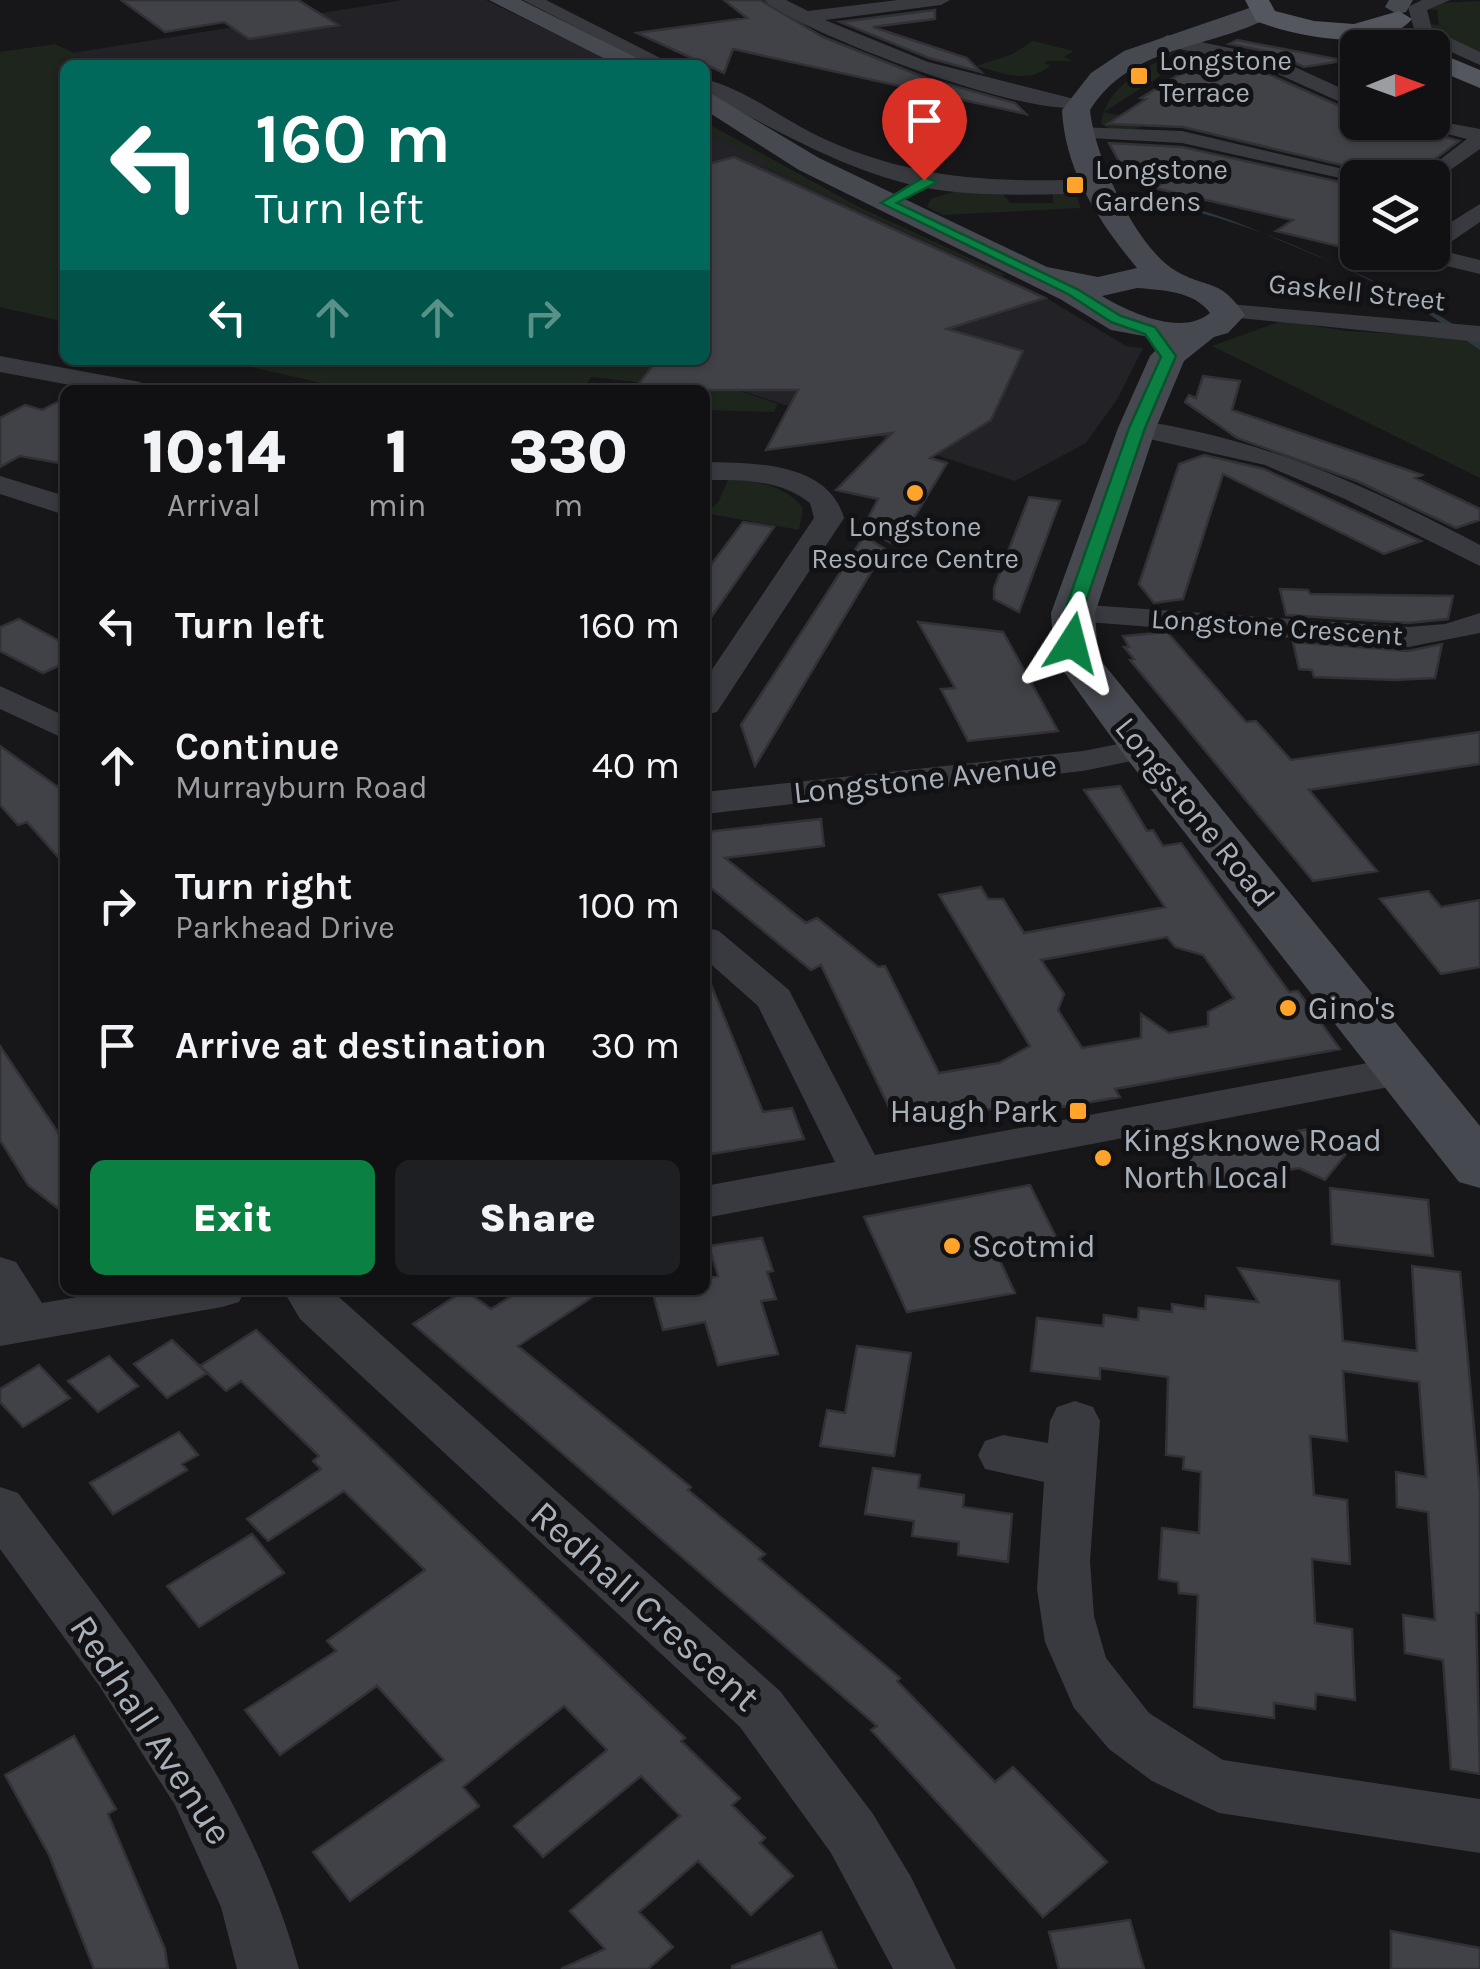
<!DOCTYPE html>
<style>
body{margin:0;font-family:Karla,sans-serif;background:#1e1f22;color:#f1f3f6;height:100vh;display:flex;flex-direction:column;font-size:38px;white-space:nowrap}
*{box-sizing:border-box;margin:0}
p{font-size:32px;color:#9c9da0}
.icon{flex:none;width:55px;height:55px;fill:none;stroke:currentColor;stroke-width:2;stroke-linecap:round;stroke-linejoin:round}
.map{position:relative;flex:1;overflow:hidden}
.sheet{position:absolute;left:60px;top:385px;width:650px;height:910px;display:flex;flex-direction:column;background:#111114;border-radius:15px;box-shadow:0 2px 8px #0004,0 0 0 2px #303134}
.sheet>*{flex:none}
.banner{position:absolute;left:60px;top:60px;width:650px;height:305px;border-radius:15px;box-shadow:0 2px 8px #0004,0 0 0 2px #303134;background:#00695c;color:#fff;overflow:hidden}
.needle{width:65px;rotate:89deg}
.fabs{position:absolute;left:1340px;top:30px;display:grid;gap:20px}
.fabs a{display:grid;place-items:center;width:110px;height:110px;border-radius:15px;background:#111114;box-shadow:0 2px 8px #0004,0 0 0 2px #303134;font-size:50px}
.pin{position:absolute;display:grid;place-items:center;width:85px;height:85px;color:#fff;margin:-102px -42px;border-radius:50% 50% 50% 0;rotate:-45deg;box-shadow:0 0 10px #0007}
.pin .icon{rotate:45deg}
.me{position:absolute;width:110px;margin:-55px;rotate:9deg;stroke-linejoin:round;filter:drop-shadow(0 0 8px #0008)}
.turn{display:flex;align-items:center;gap:35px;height:210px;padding:0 30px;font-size:45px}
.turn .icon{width:130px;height:130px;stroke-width:2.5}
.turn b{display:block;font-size:70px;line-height:85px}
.lanes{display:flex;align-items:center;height:95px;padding:0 30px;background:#0003;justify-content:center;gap:50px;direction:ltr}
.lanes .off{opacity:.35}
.eta{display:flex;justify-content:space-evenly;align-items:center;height:170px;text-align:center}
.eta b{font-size:60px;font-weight:800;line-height:70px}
.cta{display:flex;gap:20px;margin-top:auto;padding:20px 30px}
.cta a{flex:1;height:115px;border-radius:15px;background:#0b8043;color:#fff;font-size:40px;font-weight:800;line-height:115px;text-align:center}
.cta a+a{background:#1e1f22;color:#f1f3f6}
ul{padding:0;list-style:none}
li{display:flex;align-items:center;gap:30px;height:140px;padding:0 30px}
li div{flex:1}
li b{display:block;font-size:38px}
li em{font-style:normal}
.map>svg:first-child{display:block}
</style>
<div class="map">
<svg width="1480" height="1969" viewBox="0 0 1480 1969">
<rect width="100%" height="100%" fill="#17171a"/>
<!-- built -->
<path fill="#232327" d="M403,0H486L612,62L167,65L90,61L73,53Z
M705,133L772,162L763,166L1038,293L1126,346L1143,348L1118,398L1086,443L1015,481L649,360H705Z"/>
<!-- green -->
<path fill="#1d251d" d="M1480,1V53L1435,35L1429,24L1439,25L1437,10L1425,9L1437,3Z
M1033,41L1074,51L1064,57L1072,61H1047L1045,64L1051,65C1028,85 1003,73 976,66L1013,54Z
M55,44L87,59L185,65H65V322L0,307V52Z
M1174,51H1195L1183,73L1168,71L1104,112L1148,122C1134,133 1115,134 1101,124C1107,83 1145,71 1174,51Z
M705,122L857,206L1006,275L1001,276L761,165L771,162L705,133Z
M956,191L1002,193L1010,203H1053V193L1075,192L1081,208L943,215L927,207L931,199Z
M1282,321L1346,331L1460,337L1480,350V478L1212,346Z
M219,360H649L778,404L774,412L705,410V390L591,377L583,390H353Z
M728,480C755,480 785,485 803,508L799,530L705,513L718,503Z"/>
<!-- water -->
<path fill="#2c383f" d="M1127,197C1181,200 1226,217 1274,238C1347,268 1415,296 1480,342V350C1454,333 1430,313 1403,298C1338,261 1203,201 1130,202Z"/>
<!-- building -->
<path fill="#414247" stroke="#313136" stroke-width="2.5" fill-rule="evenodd" d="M121,0H298L338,25L249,39L224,22L165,32Z
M724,0H760L823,37L926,78L1015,103L1026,114L733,49L724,73L637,33L747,18Z
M935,10V19L873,27L967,58L981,72L929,58L840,22Z
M1237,40L1336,59V62L1304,67L1274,53L1229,44Z
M1206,58L1259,70L1358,114V122H1396L1459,141L1423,168L1383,160L1366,171L1183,127L1108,124L1146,99L1141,98Z
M1109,143L1182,147L1358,186V251L1276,231L1293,220L1154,188L1173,177L1121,165Z
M734,157L1045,298L947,329L1023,351L991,420L930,458L947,463L897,546L863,528L878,499L836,490L892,433L766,450L798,390H634L657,360H705V165Z
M1203,376L1240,381L1232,410L1422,475L1415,478L1480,509V520L1456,528L1357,481L1237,438L1185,402L1189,395L1196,398Z
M65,398V464L20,456L0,467V418L25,405L42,410Z
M1204,455L1264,469L1421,541L1384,554L1223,474L1183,599L1154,603L1139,584L1179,464Z
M1029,497L1060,501L1019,612L994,599V588Z
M743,522L774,527L705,626V573Z
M864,536L885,549L755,766L741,725Z
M1280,589L1308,590L1310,594L1453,596L1448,619L1408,623L1286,615Z
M19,619L65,644V663L43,673L0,651V627Z
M918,622L1003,632L1058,731L968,741L941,689L955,688Z
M1167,632L1246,722L1256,721L1291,760L1480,732V764L1309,790L1377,871L1313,881L1130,660L1134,659L1124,647H1129L1123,636Z
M1293,642L1408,651L1442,644L1435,678L1395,680L1314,677L1312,670L1299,669Z
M0,746L65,792V865L27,822L18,825L0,805Z
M1120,786L1147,831L1153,830L1163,846L1181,843L1289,992L1298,991L1340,1049L1115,1089L1120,1097L1020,1114L1015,1105L897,1124L821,965L811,970L705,883V832L821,819L824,846L725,858L806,923L817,918L878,967L885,966L939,1073L999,1063L1030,1046L939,895L981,887L988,899H1003L1024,933L1165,907L1084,790ZM1167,937L1175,947L1203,955L1234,998L1208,1012V1026L1169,1033L1141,1014V1038L1082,1048L1058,1010L1064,994L1041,960Z
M1428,891L1441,907L1480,900V967L1441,974L1380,899Z
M705,970L763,1112L792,1108L804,1139L705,1155Z
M0,1046L65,1143V1214L28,1185L0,1140Z
M1314,1128L1353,1145L1325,1180L1299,1168L1203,1186L1183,1152Z
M1030,1185L1058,1241L996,1252L1015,1293L907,1312L864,1217Z
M1330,1188L1428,1200L1433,1256L1332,1244Z
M762,1238L773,1271L767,1272L776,1299L761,1301L778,1354L718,1365L705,1322L663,1330L652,1290H705V1279L718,1276L709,1246Z
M1412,1266L1460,1272L1480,1494V1613H1476L1480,1774L1451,1769L1443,1660L1405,1653L1403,1615L1435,1620L1428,1512L1397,1507L1396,1472L1426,1477L1419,1382L1343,1371L1347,1441L1310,1436L1314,1495L1347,1500L1350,1564L1312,1559L1315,1623L1352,1629L1355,1700L1316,1694L1315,1709L1274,1703V1718L1194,1707L1198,1595L1179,1593L1178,1582L1159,1579L1162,1528L1199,1533L1201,1472L1183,1469L1184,1457L1166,1455L1168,1377L1100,1368V1379L1031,1371L1037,1318L1103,1326L1104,1315L1138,1320L1139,1308L1172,1312V1304L1205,1309L1206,1296L1258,1302L1238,1268L1339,1281L1343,1341L1417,1351Z
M465,1290L491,1309L521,1290H603L518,1346L691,1487L688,1490L765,1554L759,1559L900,1678L897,1681L995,1782L1013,1767L1107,1862L1043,1917L871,1730L877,1726L413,1324Z
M256,1330L685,1738L681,1741L740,1798L732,1805L765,1838L760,1843L793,1876L751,1915L698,1861L639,1912L673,1947L648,1969H561L605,1949L570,1911L680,1816L641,1776L543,1857L514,1826L607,1750L564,1706L463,1787L479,1806L350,1901L313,1852L444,1760L377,1686L280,1755L245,1710L336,1651L327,1641L425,1570L344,1491L268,1541L247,1519L321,1469L313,1461L319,1456L241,1381L226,1391L200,1366Z
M172,1340L207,1373L167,1398L134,1364Z
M857,1346L911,1353L894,1456L820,1446L827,1410L845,1413Z
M109,1356L138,1386L98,1412L68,1381Z
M39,1365L70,1398L23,1427L0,1402V1389Z
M179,1432L198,1455L182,1464L187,1470L113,1514L90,1483Z
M873,1468L920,1475L918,1488L964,1495L963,1507L1012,1514L1008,1562L958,1555L959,1542L912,1536L914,1521L865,1514Z
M252,1534L284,1573L199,1627L167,1586Z
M74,1736L116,1809L108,1814L165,1949L168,1969H94L49,1855L5,1775Z
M1130,1920L1144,1969H1059L1049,1932Z
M1391,1931L1480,1948V1969H1391Z
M821,1932L837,1969H732V1966Z"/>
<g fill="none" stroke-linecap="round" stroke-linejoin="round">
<!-- street -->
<path fill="#383a3f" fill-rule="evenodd" d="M523,0H546L674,65H649Z
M764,0H786L808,11L898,0H950L941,5L825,20L928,62L1090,103C1059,131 797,32 764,0Z
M1422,0H1450L1427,10L1432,29L1480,52V65L1416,36L1408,7Z
M1167,35L1273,57L1358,96V110L1260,66L1160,45L1158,41Z
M705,79C744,89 780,117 816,135C899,175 976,182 1066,180L1077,187L1066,194C1019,195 972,196 926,188C846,172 777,130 705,93Z
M1432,120L1480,129V149L1432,183V178H1416L1467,139L1400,122Z
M1078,127L1182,131L1381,178H1358V182L1182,143L1071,137L1068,133Z
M1480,204V222L1439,250L1480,260V274L1413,258L1410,252H1432V234Z
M1228,304L1480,326V342L1219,316L1216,311L1219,306Z
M0,356L140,382L153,390H97L0,372Z
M1137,420C1266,440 1366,485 1480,545V566L1345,499L1265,465L1127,434L1123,428Z
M705,462C754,463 828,462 844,518L717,712L705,715V680L814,518L810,503C779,479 743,480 705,480Z
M0,476L65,496V515L0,494Z
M1073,604L1408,627L1445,624L1480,613V633L1408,647L1062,620L1057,613L1062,606Z
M0,686L65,716V739L0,709Z
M1144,739L1156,742L1161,749L1156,756L1083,771L705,814V792L1083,751Z
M705,927L719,931L789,990L875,1155L1405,1056L1420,1060L1426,1070L1420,1080L1405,1084L705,1218V1186L835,1162L758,1006L705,959Z
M0,1257L16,1262L42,1303L119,1290H245L239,1302L222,1307L0,1346Z
M283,1290H331L780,1691L873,1814L911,1877L956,1969H893L831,1853L740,1727L300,1319Z
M1075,1401L1093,1407L1100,1421L1090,1561L1094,1616L1106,1658L1149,1713L1223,1760L1480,1799V1853L1219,1813L1152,1781L1109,1749L1074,1708L1045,1642L1037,1589L1044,1482L985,1469L978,1455L985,1441L1003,1435L1048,1443L1050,1421L1057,1407Z
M0,1487L18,1493C132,1646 247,1781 299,1969H237L221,1907L175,1805L100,1687L0,1549Z"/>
<!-- secondary -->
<path fill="#46494f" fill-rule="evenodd" d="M489,0H521L651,65H617Z
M1389,0H1413L1406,12L1397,14L1385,7Z
M1261,4L1273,11L1264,20C1203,50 1131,46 1090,110C1094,155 1136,248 1176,271C1209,290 1219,277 1245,315L1228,333L1214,337L1184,361L1156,428L1095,613L1098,657L1480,1126V1188L1459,1182L1127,759L1054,658L1051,613L1118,428L1150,356L1166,340L1111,330L1060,299L799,170L705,110V90L819,158L1047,267L1098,277L1137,268C1099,222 1065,171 1062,110L1091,73L1124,51ZM1137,288C1162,290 1194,291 1210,313C1181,337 1129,312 1102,296Z"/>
<!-- primary -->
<path fill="#54575e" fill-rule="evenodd" d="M1245,0H1269L1275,11L1314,21L1354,24L1399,11L1412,19C1382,55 1294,36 1256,21Z
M1432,50L1480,70V88L1432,68Z"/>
</g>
<!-- route -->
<path fill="#0b8043" stroke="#07532c" stroke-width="2.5" d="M924,177L937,182L897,203L1077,289L1121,316L1155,327L1176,356L1145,428L1082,613L1078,647L1062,643L1064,613L1129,428L1161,357L1145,334L1111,322L1068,294L881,203Z"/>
<!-- markers -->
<g fill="#ffa32a" stroke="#121215" stroke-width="4">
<rect x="1129" y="66" width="20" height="20" rx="5"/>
<rect x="1065" y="175" width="20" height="20" rx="5"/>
<circle cx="915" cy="493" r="10"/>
<circle cx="1288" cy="1008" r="10"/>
<rect x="1068" y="1101" width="20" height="20" rx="5"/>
<circle cx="1103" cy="1158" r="10"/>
<circle cx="952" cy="1246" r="10"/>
</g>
<g text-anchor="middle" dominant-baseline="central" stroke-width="10" stroke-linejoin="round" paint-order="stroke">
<!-- far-poi labels -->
<g font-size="28" fill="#a8b0ba" stroke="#121215" text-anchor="start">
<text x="1159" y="60">Longstone<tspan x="1159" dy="32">Terrace</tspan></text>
<text x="1095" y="169">Longstone<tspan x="1095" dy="32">Gardens</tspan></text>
<text x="915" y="526" text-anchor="middle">Longstone<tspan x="915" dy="32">Resource Centre</tspan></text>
</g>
<!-- far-street labels -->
<g font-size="28" fill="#a8b0ba" stroke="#121215">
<text transform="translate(1357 292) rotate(6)">Gaskell Street</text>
<text transform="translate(1277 627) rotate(4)">Longstone Crescent</text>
</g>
<!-- street labels -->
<g font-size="32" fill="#a8b0ba" stroke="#121215">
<text transform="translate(925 779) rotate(-6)">Longstone Avenue</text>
<text transform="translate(1195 812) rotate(51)">Longstone Road</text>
</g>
<!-- poi labels -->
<g font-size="32" fill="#a8b0ba" stroke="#121215" text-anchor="start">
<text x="1308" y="1008">Gino's</text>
<text x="1058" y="1111" text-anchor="end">Haugh Park</text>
<text x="1123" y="1140">Kingsknowe Road<tspan x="1123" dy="37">North Local</tspan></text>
<text x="972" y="1246">Scotmid</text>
</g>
<!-- near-street labels -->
<g font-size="38" fill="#a8b0ba" stroke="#121215">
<text transform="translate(645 1606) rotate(42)">Redhall Crescent</text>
<text transform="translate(151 1730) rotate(57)">Redhall Avenue</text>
</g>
</g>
</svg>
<div class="fabs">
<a><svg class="needle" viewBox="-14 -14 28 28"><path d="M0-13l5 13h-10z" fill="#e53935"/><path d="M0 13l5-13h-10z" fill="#9c9da0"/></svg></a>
<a><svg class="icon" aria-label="layers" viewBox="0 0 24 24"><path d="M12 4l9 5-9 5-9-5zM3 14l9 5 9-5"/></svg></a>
</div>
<div class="pin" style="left:924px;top:180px;background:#d93025"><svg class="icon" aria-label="arrive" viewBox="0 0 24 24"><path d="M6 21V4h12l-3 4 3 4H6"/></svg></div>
<svg class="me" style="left:1072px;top:643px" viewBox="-20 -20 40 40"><path d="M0-17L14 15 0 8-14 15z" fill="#0b8043" stroke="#fff" stroke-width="4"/></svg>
<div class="banner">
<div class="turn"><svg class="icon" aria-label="left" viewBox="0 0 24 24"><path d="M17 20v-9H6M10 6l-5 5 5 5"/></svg><div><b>160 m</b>Turn left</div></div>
<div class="lanes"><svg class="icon" aria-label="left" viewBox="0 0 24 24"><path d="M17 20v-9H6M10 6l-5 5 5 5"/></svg><svg class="icon off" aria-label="ahead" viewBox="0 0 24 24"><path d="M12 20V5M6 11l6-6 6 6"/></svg><svg class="icon off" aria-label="ahead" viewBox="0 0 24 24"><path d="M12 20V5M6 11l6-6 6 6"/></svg><svg class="icon off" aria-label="right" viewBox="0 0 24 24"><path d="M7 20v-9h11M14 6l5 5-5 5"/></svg></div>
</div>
<section class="sheet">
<div class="eta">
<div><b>10:14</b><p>Arrival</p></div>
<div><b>1</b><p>min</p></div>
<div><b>330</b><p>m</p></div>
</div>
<ul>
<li><svg class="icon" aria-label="left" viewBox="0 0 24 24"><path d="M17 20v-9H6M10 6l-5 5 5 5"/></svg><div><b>Turn left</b></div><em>160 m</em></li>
<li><svg class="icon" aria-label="ahead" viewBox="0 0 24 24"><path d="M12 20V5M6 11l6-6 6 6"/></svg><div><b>Continue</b><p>Murrayburn Road</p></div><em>40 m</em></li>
<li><svg class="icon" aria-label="right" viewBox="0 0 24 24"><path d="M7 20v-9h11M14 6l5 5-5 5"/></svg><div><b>Turn right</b><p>Parkhead Drive</p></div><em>100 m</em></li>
<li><svg class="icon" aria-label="arrive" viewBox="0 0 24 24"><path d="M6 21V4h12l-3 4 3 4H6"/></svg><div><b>Arrive at destination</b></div><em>30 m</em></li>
</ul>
<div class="cta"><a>Exit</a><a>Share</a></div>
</section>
</div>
